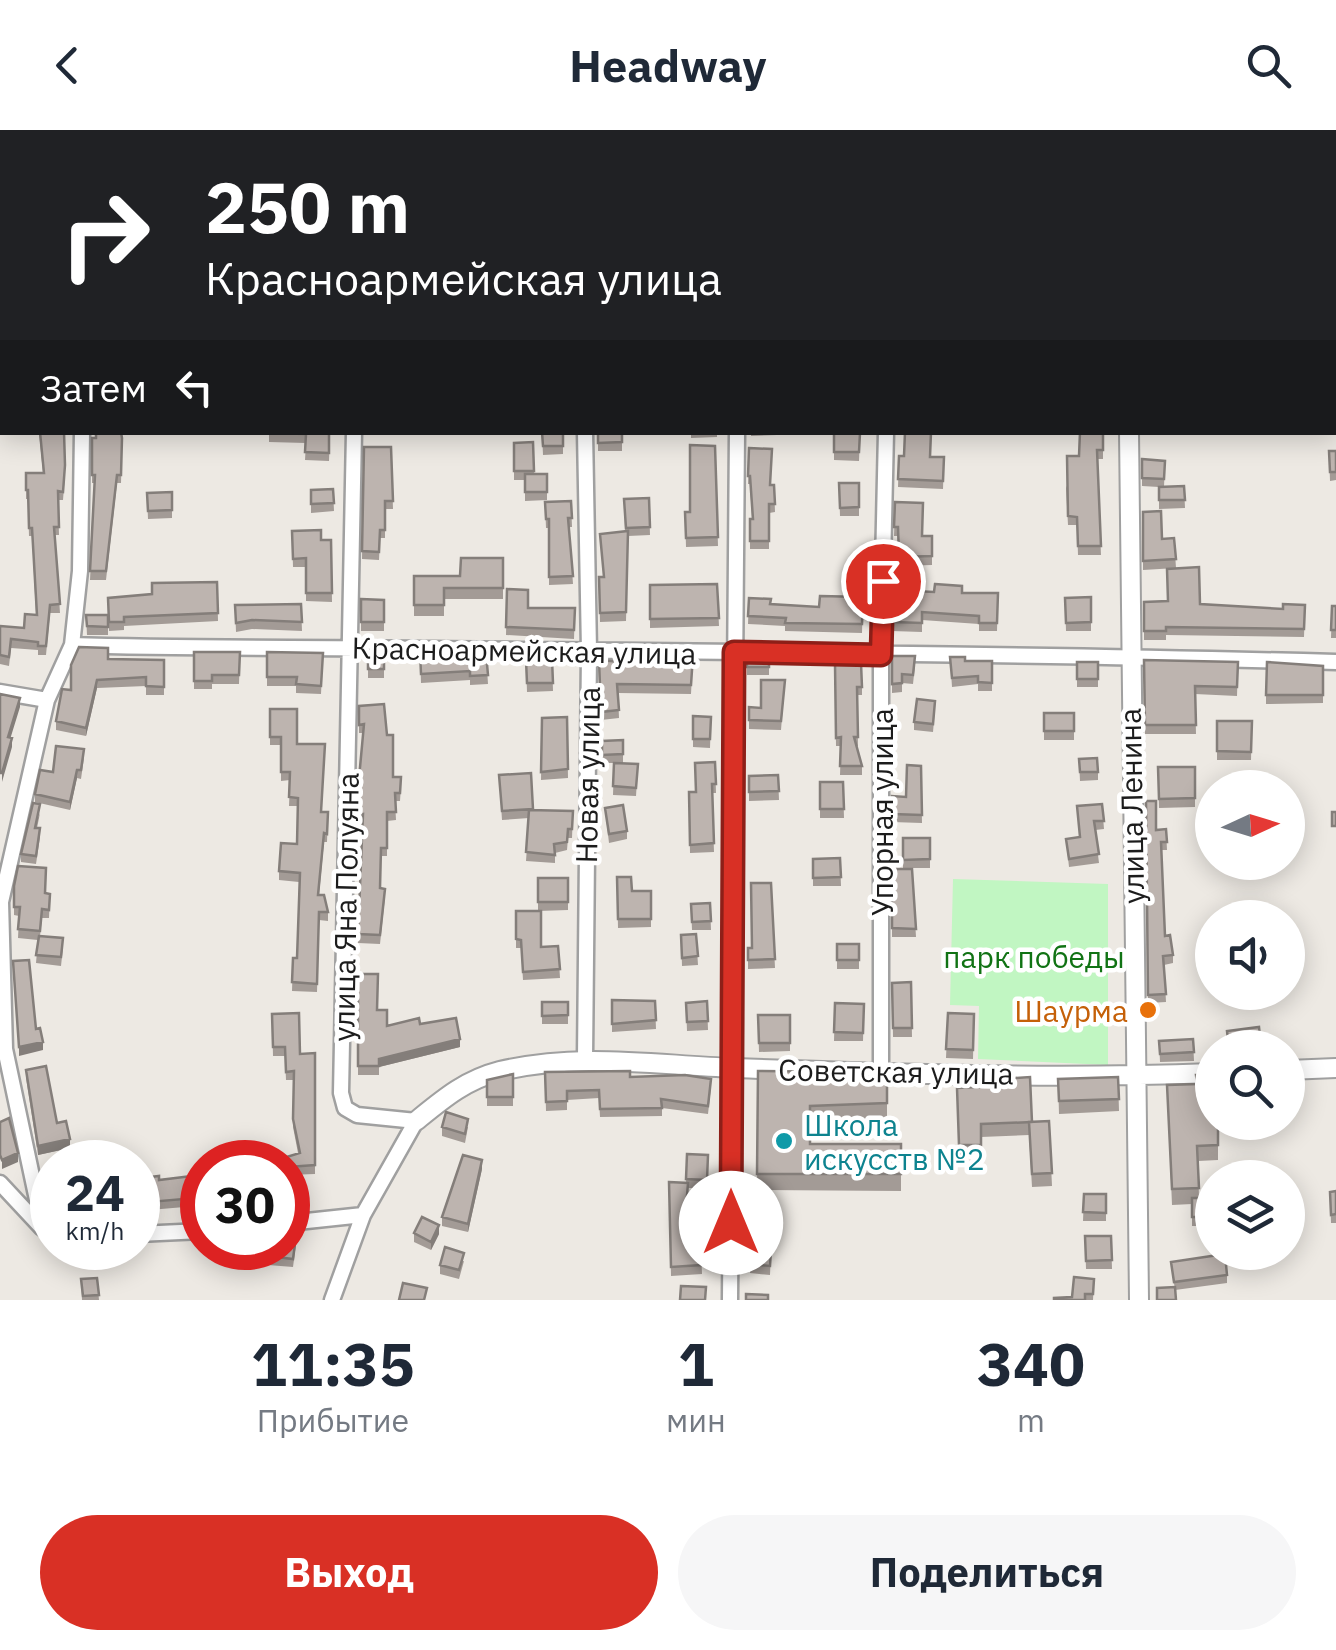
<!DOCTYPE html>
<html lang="ru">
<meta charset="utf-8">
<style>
body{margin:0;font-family:"IBM Plex Sans",sans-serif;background:#f6f6f7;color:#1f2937;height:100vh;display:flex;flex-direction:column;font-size:38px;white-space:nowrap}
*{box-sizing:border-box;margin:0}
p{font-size:32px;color:#747a83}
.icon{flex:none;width:55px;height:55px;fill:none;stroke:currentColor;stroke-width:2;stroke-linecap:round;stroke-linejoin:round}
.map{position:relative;height:1170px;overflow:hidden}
.sheet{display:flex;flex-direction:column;background:#fff;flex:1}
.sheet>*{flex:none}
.hud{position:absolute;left:0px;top:0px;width:1338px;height:305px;box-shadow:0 5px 25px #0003;background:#202124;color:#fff;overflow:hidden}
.needle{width:65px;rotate:86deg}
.controls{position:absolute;left:1195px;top:640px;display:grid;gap:20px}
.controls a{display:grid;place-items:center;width:110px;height:110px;border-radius:50%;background:#fff;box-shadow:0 5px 25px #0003;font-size:50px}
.speed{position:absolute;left:30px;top:1010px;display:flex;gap:20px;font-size:50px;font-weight:700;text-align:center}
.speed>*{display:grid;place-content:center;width:130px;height:130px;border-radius:50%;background:#fff;box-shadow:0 5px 25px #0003;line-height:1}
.speed small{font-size:25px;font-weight:400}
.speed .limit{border:15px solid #d22;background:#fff;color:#111}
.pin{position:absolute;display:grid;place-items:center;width:85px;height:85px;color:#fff;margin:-42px;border:5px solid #fff;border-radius:50%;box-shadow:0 2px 10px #0007}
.me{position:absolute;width:110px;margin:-55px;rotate:0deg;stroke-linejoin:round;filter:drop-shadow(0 0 8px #0008)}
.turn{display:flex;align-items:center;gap:35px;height:210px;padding:0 40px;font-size:45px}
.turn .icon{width:130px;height:130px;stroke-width:2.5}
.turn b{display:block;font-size:70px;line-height:85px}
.then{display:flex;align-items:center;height:95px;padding:0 40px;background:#0003;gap:20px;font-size:38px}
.eta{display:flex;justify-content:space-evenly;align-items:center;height:170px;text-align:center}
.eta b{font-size:60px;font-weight:700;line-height:70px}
.button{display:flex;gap:20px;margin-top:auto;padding:20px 40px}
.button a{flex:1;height:115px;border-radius:60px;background:#d93025;color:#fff;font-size:40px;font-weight:700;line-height:115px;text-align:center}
.button a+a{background:#f6f6f7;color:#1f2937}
header{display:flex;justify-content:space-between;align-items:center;height:130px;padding:0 40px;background:#fff;font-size:45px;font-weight:700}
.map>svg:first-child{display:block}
</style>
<header><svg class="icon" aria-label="back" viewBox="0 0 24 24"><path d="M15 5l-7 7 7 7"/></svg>Headway<svg class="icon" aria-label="search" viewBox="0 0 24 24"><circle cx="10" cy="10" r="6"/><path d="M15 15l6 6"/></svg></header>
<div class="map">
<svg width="1336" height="1170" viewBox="0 0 1336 1170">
<rect width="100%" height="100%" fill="#ede9e3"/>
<!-- park -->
<path fill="#c1f6c2" d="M953,749L1108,754V935L978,929L979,876L950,875Z"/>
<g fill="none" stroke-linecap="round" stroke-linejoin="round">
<defs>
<path id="service" d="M807,2V0"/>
<path id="minor" d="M87,2V0
M357,2L358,0
M639,2V0
M744,2V0
M871,2L873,0
M0,136H2
M1335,141H1336
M585,302L589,521L585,928
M72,515C193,519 314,517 435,519C735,522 1036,524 1336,532
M0,562L47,570
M881,941V525L886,302
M0,1053L42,1098
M288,1093L363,1085
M43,1098L5,919L1,772L47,570L72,515L80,441L82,302
M138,1104L202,1101
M332,1170L363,1085L416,991L357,985L345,978L341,963L354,302
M730,1170L737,302"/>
<path id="tertiary" d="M1128,0V2
M1129,302L1139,1170
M1288,940L1336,938
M416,991C443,969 465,950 500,941C581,922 653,935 734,938C891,944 1056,949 1212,943"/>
</defs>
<!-- service casing -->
<use href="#service" stroke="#a0a0a0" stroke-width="11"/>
<!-- minor casing -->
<use href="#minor" stroke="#a0a0a0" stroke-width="19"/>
<!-- tertiary casing -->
<use href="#tertiary" stroke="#a0a0a0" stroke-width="22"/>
<!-- service -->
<use href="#service" stroke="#fff" stroke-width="6"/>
<!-- minor -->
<use href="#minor" stroke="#fff" stroke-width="14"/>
<!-- tertiary -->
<use href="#tertiary" stroke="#fff" stroke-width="18"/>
</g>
<!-- wall -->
<path fill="#a39b96" d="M39,302H64L65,344L63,370H58L59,405H55L60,483H50L46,525H38V520L11,518L9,536L0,534V496L24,498L36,485L32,406H29L28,369H26V343H43Z
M269,302H330L329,331L305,330L306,313L269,312Z
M542,302L573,303H563V324L543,325Z
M598,302H622V321H598Z
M691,302H717V307L691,308Z
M751,302H777V305L751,306Z
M834,302L860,303L859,331L834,330Z
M1103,302V329H1097L1101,425H1078L1077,395H1068L1066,358L1079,326Z
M92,308L122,317L121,353H117L106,450H90L95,353H92Z
M533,312L534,344H547V370L525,371V350H514V313Z
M715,316L718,416L686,417L685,382H690Z
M364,317H391L393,379H385V408H380L379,430L362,429Z
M749,318L771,355H774L775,382L769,383V419H750V389H752L750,354H748Z
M1329,321H1336V350L1330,351Z
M899,326L944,327L943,359L898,357Z
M1142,329L1165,331L1164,357L1184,356L1185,378L1159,379V357L1142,356Z
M839,353H859V386H840Z
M333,359L334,381L311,383V360Z
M172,362V388L148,389L147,363Z
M649,368L650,405L628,406L626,491L600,492L599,447H603L625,402L624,369Z
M571,371L572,397H569L573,454L549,455V398H546L545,372Z
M895,372L922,406H932V435L899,436L898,406H894Z
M1143,382L1162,409L1174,408L1176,438L1143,440Z
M292,401L321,410H331L332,472L306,471V437H293Z
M503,428V469H444V486H414V446H460Z
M217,452L218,491L124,496V500L109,501L108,468L152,464Z
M717,454L719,496L650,498V455Z
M507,459L528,478H575L574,509L506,505Z
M893,460L998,463L997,501H979V494L922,490V502L892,501Z
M863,467L862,503L785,501V496L748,494L749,468L770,474L819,477Z
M1091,467V501H1066L1065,468Z
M361,469L384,470V501H361Z
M1144,472L1283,479L1305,475L1304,507L1166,505V510H1144Z
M301,474L302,501L252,499L236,502L235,475Z
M1332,476H1336V508H1331Z
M86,485H108V505H87Z
M368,520H384V548H368Z
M420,521L436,525L486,523L488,554L470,555V550L421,553Z
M194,522H240L239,554H212V559H194Z
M267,522L323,523L321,564L296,563V556H267Z
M747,524H769V545H747Z
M693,525L691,564L618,563L619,588L601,590L599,530L631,533Z
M892,526L915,535L913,554L902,553V562L892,563Z
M950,527L965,531H992V561H978V554L952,557Z
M108,529L164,530V565H146V556L97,558L86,606L56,600V591L71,560Z
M552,529L553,561L527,562L526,530Z
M1144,530L1238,532L1237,566L1195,564L1196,604H1145Z
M1077,532H1098V557H1077Z
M835,534L862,557V565H857L858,616H856L862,636V645H840L841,616H836Z
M1323,536V573L1266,574V565Z
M785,550L781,600L749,599V577L761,578Z
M359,576L387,605L393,647L401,656L400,671H395L396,690L387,691V726H381V758L385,767L380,814L358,813L363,693H357V670L363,603H359Z
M270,579L297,614L322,682H328L327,712H324L319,765L328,782V791L319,790L317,862L292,861L293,828H297L299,752L279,750V741L297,714L298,676H289L290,650L281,651V615H270Z
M935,579L933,602L914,600V592Z
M1044,583H1074V610H1044Z
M693,586L711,587L710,618L693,617Z
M567,587L568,648L541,650L542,588Z
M1217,591H1252L1251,630H1217Z
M623,610V633H602V611Z
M84,628L81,649L77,648L70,680L35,672V664L53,642Z
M1079,629L1098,642V650L1080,651Z
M715,632L716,663H712L714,722L690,723L689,662H696Z
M614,633L638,634L636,666L613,665Z
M921,636L922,693L892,692V666L906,667Z
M1158,637H1195V677L1159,678Z
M531,643L533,680L573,681L572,708H568L567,720L555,723V733L526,731L529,688L502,690L499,645Z
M778,645L779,670L749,671V646Z
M820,652H843L844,688H820Z
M1146,671L1156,700L1166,699L1167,720H1161L1165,806L1173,825V833L1164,835L1166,872L1148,873Z
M1102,674L1104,699L1095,700L1099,733L1069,737L1066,709L1080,707L1077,676Z
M605,678L627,701V709L609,713Z
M40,683L37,698L40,707L36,734L21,732V724Z
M903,708H930V738H903Z
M840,728L841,756H813V729Z
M892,739H912L916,807H892Z
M617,747L632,761H651V797L618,798Z
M538,748H568V780L538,781Z
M771,753L775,838L748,839V818H752Z
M50,764L49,788H42L40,806L63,817L61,836L36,833L38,810L18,808L19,786L14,785V765Z
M710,773L711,800H692L691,774Z
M516,781L541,817L558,816L560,848L523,850L521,818H516Z
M696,804L698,835L682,836L681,805Z
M837,814H859V839H837Z
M358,844L387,896L420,894L460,917L379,937V945H358Z
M911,852L912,907H893L892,853Z
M612,870L655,871L656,899L612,902Z
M707,871L708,900L687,901L686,873Z
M542,872H568V894H542Z
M835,873L864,874L863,911H834Z
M948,883L974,884L973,929L946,928Z
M272,884L300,924L315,923V1044L288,1045V1032L298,1023L293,997L294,950H286L285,926H273Z
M758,885H790V921L759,922Z
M1193,909L1194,931L1160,932L1159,911Z
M26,940L57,993L70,1018L38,1025L26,948Z
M758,941L840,947L887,946V989L810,992V1014H901V1061L757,1060Z
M545,942L630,947L711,957L708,984L662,978V986L600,987L599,968L567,970V980L546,981Z
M513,944V976H487V950Z
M1118,947L1119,981L1059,984L1058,949Z
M1167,955L1218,992V1030L1198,1031L1199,1068H1212V1096H1192V1074L1172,1075Z
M957,958L1032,992L1049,991L1052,1056L1032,1057L1029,1005L981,1007V1027L959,1028Z
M1246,992H1274V1003L1247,1004Z
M442,997H468L465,1013L442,1006Z
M687,1024L708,1025L707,1058H688L686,1091L708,1090V1118H701L702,1144L671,1146L669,1052L686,1053Z
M482,1039L468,1102L442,1096V1087Z
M202,1041V1072L196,1073V1076L138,1081V1052L200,1045Z
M1336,1061V1093H1331L1330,1062Z
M1084,1064H1106V1091H1083Z
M414,1103L439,1104L431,1120L414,1112Z
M1085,1106H1111L1112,1139H1086Z
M296,1114L293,1137L268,1135L269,1118Z
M771,1120L770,1145L750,1143V1134Z
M464,1131L459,1149L440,1144V1135Z
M1171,1132L1227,1145V1153L1175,1160Z
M97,1148L99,1170H82L81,1149Z
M1094,1149L1093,1170H1054L1072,1167Z"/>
<!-- shaded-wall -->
<path fill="#847e7a" d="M97,550V558L86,606V598Z
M20,568V577L8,616V607Z
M12,608V617L2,652V643Z
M77,640V648L70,680V672Z
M460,909V917L379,937V929Z
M43,912V920L19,926V917Z
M70,1009V1018L38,1025V1016Z
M18,1023V1032L2,1039V1030Z
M482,1030V1039L468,1102V1094Z
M439,1095V1104L431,1120V1112Z"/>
<!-- building -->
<path fill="#bdb4af" stroke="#847e7a" stroke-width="2.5" d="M0,0H57L58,2H2V13H0Z
M94,0H112V2H92Z
M175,0H192V2H175Z
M411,0H429V2H411Z
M547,0H576V2H547Z
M0,142H2V172L0,173Z
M40,302H64L65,335L63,362L58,361L59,397H54L60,474L50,475L46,516H38V512L11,509L9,527L0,525V496L24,498L25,484L37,485L32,398H29L28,360H26V343H44Z
M96,302H121L122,308L121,345H117L106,441H90L95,345H92V308H96Z
M329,302V323L305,322L306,304L269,303Z
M542,302H563V316H543Z
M598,302H622V312L598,313Z
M834,302L860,303L859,322H834Z
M905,302H931L930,327H944L943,351L898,349L899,326H904Z
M1080,302H1103V320H1097L1101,416H1078L1077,387L1068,386L1067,326H1079Z
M533,312L534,341H514V313Z
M690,315L715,316L718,407L686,408L685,382H690Z
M364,317H391L393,371H385V400H380L379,422L362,421Z
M749,318L772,319L770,355H774L775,374H769V411H750V389H753L750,346H748Z
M1329,321H1336V342H1330Z
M1142,329L1165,331L1164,349L1142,348Z
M525,344H547V362H525Z
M839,353H859V377L840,378Z
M1184,356L1185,370H1159V357Z
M333,359L334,373L311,374V360Z
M172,362V380L148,381L147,363Z
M649,368L650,397L626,398L624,369Z
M571,371L572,388H568L573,446L549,447V389H546L545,372Z
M895,372L923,373L922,406H932V426L899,427L898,397H894Z
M1161,381L1162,409L1174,408L1176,429L1143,431V382Z
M321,400V410H331L332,463H306V428L293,429L292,401Z
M628,401L626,482L600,483L599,447H604L600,404Z
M461,428H503V458H444V475H414V446H460Z
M1199,437L1200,474L1283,479V474L1305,475L1304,499L1166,497V501H1144V472L1168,471L1167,439Z
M217,452L218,483L124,487V492H109L108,468L152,464V453Z
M717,454L719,488L650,489V455Z
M935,454L962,456V463H998L997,493H979V486L922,482V493L892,492L893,460L934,462Z
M507,459L528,460V478H575L574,500L506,497Z
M820,466L863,467L862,494L785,493L786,488L748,486L749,468L771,469L770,474L819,477Z
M1091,467V492L1066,493L1065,468Z
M361,469L384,470V492H361Z
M301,474L302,492L252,490L236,493L235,475Z
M1332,476H1336V500H1331Z
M86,485H108V497L87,496Z
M79,517L108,518V529L164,530V557L146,556V547L97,550L86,598L56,591L62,559L71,560V535Z
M368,520H384V539H368Z
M420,521H436V525L486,523L488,545L470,546V541L421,544Z
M194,522H240L239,545H212V551H194Z
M267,522L323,523L321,556L296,554L297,547H267Z
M747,524H769V537H747Z
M631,525H693L691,555L617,554L619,580L601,582L599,530L631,533Z
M892,526H915L913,545L902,544V553L892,554Z
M950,527H965V531H992V553L978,552V546L952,548Z
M552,529L553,553H527L526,530Z
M1144,530L1238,532L1237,557L1195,556L1196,595H1145Z
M1077,532H1098V549H1077Z
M1267,532L1323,536V565H1266Z
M861,533L862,557H857L858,607H854L862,636H840L841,607L836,608L835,534Z
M761,550H785L781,591L749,590V577L761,578Z
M0,564L20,568L8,607L12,608L2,643H0Z
M917,569L935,571L933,594L914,592Z
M384,574L387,605H393V647H401L400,663H395L396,682H387V718H381L380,758L385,759L380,805L358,804L363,684L357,685V670L364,594L359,595V576Z
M270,579H297V614H325L321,682H328L327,704L324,703L318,765H324L328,782H319L317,854L292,852L293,828H297L300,743L279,741L281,713L297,714L298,668L289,667L290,642H281V607H270Z
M1044,583H1074V601H1044Z
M693,586L711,587L710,609H693Z
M567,587L568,639L541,642L542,588Z
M1217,591H1252L1251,622L1217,621Z
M623,610V624L602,625V611Z
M56,616L84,619L81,640H77L70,672L35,664L40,640L53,642Z
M1097,628L1098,642H1080L1079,629Z
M715,632L716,654H712L714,713L690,715L689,662H696L695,633Z
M614,633L638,634L636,658L613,656Z
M907,635L921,636L922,685L892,684V666L906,667Z
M1158,637H1195V668L1159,669Z
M531,643L533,679L502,681L499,645Z
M778,645L779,661L749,662V646Z
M820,652H843L844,679H820Z
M1146,671H1156V700L1166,699L1167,712H1161L1165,806L1170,805L1173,825L1163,826L1166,864L1148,865Z
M33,673L40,674L35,698H40L36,726L21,724Z
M1102,674L1104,691H1094L1099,724L1069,729L1066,709L1080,707L1077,676Z
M623,675L627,701L609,704L605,678Z
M529,680L573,681L572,699H568L567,712L554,714L555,725L526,722Z
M1332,682H1336V696H1332Z
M903,708H930V729L903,730Z
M840,728L841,747L813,748V729Z
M18,736L46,738L45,763L50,764L49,780L42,779L40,801L18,799L20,777H14V756Z
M892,739H912L916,799L892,798Z
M617,747H631L632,761H651V789H618Z
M538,748H568V772H538Z
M751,753H771L775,829L748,830V818H752Z
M710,773L711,791L692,792L691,774Z
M516,781H541V817L558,816L560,839L523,842L521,810L516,809Z
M696,804L698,826L682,828L681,805Z
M39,806L63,808L61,827L36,825Z
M837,814H859V830H837Z
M29,830L36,899L40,898L43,912L19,917L13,831Z
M358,844H378L377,880H387V896L419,888L420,894L456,888L460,909L379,929V936H358Z
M911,852L912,898H893L892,853Z
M612,870L655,871L656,890L612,894Z
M707,871L708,891L687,892L686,873Z
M542,872H568V885L542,886Z
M835,873L864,874L863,903L834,902Z
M299,883L300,924L315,923V1035L288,1037V1032H270L300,1023L293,989L294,941L286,942L285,917H273L272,884Z
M948,883L974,884L973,920L946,919Z
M758,885H790V913H759Z
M1259,897L1261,916L1229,918L1227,901Z
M1193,909L1194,922L1160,924L1159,911Z
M46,936L57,993L66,991L70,1009L38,1016L26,940Z
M630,941V947L685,945L711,949L708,976L661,969L662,978L600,979L599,960L567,961V971L546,972L545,942Z
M758,941L840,942V947L887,946V973L810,976V1014H901V1044H757Z
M513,944V967H487V950Z
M1196,945H1212V992H1218V1015L1197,1016L1199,1058L1172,1059L1167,955L1197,954Z
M1030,947L1032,992L981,994V1015H959L957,958L999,956V949Z
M1118,947L1119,969L1059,971L1058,949Z
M446,982L468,989L465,1004L442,997Z
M9,988L18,1023L2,1030L0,1025V992Z
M1049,991L1052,1043L1032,1044L1029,992Z
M1246,992H1274V996L1247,997Z
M687,1024L708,1025L707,1050L686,1049Z
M463,1025L482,1030L468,1094L442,1087Z
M199,1041H202V1064H195L196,1068L138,1073V1052H141V1048L159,1046V1050L200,1045Z
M669,1052L688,1053L685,1091L708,1090V1110H701L702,1135L671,1137Z
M50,1060H52V1081Z
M1336,1061V1084L1331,1085L1330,1062Z
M1084,1064H1106V1083L1083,1082Z
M1192,1068H1212V1087H1192Z
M422,1087L439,1095L431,1112L414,1103Z
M288,1105L296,1106L293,1129L268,1126L269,1118H288Z
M1085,1106H1111L1112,1130L1086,1131Z
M445,1117L464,1123L459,1140L440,1135Z
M752,1119L771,1120L770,1136L750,1134Z
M1225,1124L1227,1145L1174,1152L1171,1132Z
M1074,1147L1094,1149L1093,1164H1085V1170H1054V1168L1072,1167Z
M97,1148L99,1165L83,1166L81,1149Z
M403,1153L427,1158L424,1170H399Z
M681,1156L706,1157L705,1170H680Z
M1175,1157L1176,1170H1157V1158Z
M746,1164L768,1165V1170H746Z"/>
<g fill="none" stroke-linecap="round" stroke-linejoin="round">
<defs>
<path id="route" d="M731,1093L734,522L881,525L883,451"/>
</defs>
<!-- route casing -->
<use href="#route" stroke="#8d1f18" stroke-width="25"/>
<!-- route -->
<use href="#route" stroke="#d93025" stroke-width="18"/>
</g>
<!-- markers -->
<circle fill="#e8710a" stroke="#fff" stroke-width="4" cx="1148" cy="880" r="10"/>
<circle fill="#0f9aa8" stroke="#fff" stroke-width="4" cx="784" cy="1011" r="10"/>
<g text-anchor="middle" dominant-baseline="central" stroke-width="9" stroke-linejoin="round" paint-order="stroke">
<!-- street labels -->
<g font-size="30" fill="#1c1c1c" stroke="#fff">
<text transform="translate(524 520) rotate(1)">Красноармейская улица</text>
<text transform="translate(587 645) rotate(-89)">Новая улица</text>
<text transform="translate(1131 676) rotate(-91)">улица Ленина</text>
<text transform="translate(881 682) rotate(-90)">Упорная улица</text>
<text transform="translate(345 777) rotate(-89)">улица Яна Полуяна</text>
<text transform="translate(896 941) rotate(1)">Советская улица</text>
</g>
<!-- park labels -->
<g font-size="30" fill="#117314" stroke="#fff">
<text x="1034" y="826">парк победы</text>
</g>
<!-- food labels -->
<g font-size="30" fill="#c56008" stroke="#fff" text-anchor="end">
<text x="1128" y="880">Шаурма</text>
</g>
<!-- culture labels -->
<g font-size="30" fill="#0d838f" stroke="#fff" text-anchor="start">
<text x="804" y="994">Школа<tspan x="804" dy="34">искусств №2</tspan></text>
</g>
</g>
</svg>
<div class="controls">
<a><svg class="needle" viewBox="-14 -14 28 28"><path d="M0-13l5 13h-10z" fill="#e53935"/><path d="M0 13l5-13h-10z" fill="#747a83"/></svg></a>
<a><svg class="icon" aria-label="sound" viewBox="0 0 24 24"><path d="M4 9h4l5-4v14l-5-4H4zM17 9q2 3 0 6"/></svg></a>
<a><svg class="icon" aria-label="search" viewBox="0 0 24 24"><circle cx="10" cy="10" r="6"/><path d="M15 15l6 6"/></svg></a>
<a><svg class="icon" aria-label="layers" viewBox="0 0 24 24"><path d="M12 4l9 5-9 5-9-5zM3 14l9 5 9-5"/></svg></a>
</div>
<div class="speed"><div>24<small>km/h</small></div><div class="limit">30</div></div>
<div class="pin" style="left:883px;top:451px;background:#d93025"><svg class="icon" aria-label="arrive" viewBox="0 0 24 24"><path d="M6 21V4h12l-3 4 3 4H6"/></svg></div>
<svg class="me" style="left:731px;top:1093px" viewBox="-20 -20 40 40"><circle r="19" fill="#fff"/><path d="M0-13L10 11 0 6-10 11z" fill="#d93025"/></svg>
<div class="hud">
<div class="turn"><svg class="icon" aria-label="right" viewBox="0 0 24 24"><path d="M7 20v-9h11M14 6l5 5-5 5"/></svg><div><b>250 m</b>Красноармейская улица</div></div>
<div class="then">Затем<svg class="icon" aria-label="left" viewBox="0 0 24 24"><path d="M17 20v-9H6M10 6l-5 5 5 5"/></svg></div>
</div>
</div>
<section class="sheet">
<div class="eta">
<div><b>11:35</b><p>Прибытие</p></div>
<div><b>1</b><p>мин</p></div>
<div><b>340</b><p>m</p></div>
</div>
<div class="button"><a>Выход</a><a>Поделиться</a></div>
</section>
